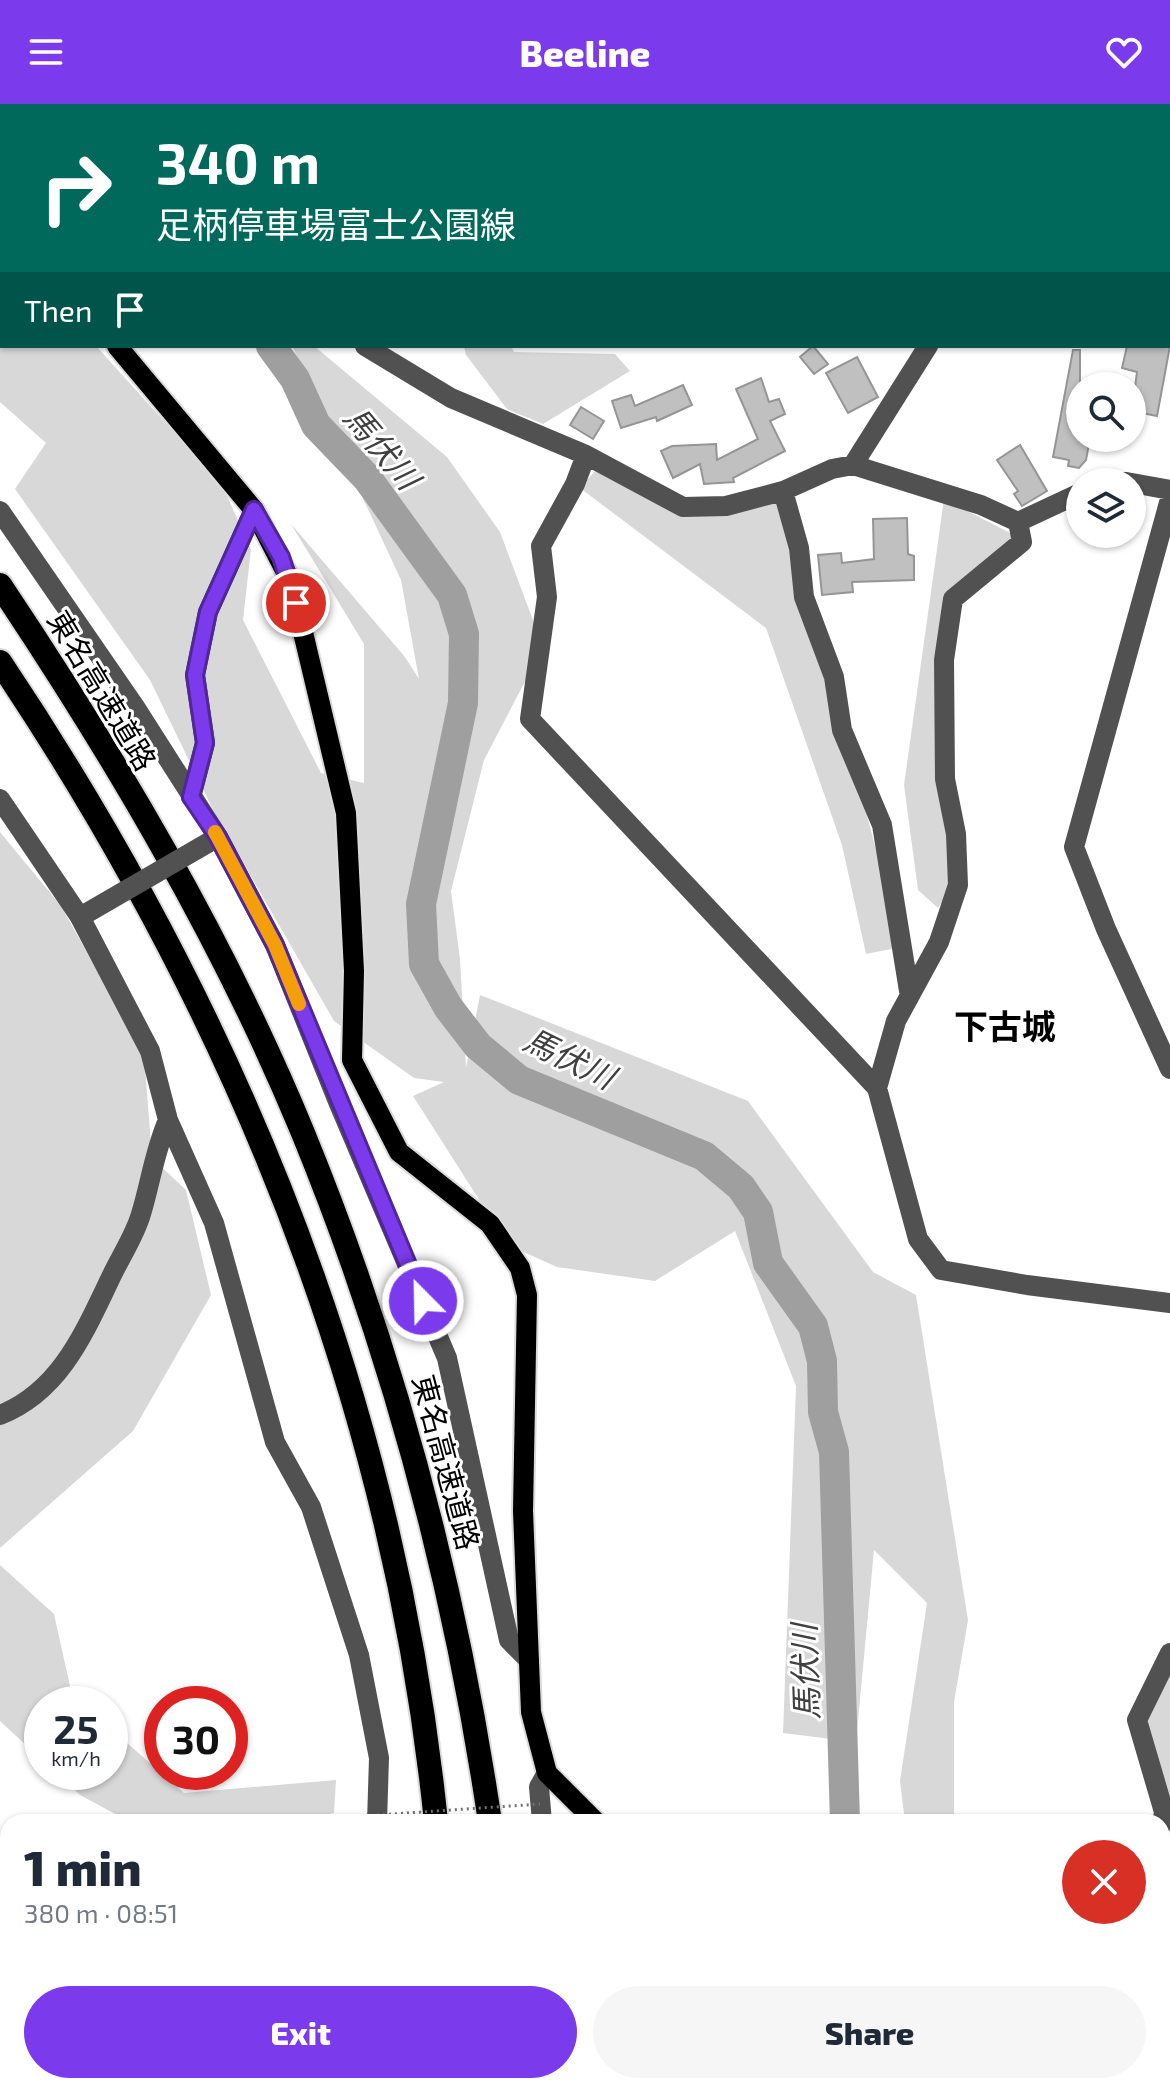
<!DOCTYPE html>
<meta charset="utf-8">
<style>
body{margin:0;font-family:"Exo 2","Noto Sans JP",sans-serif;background:#f6f6f7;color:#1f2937;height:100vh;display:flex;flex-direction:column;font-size:30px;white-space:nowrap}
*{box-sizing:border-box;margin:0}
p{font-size:26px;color:#747a83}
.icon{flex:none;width:44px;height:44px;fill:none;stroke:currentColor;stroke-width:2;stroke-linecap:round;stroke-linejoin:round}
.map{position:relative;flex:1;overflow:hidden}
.sheet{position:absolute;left:0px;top:1710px;width:1170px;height:280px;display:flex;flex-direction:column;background:#fff;border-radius:24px 24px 0 0;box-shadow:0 2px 6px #0004}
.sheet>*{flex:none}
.banner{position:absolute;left:0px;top:0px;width:1170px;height:244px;box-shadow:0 2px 6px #0004;background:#00695c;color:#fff;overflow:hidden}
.buttons{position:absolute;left:1066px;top:268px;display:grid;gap:16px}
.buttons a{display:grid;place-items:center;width:80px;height:80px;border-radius:50%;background:#fff;box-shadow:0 2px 6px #0004;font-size:40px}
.speed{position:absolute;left:24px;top:1582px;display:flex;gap:16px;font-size:40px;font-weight:700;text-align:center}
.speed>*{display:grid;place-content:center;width:104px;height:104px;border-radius:50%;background:#fff;box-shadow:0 2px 6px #0004;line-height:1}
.speed small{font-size:20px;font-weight:400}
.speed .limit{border:12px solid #d22;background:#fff;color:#111}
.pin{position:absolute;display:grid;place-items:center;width:68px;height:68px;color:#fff;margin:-34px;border:4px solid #fff;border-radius:50%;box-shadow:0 2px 8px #0007}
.me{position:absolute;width:88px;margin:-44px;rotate:337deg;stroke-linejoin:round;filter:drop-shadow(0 0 6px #0008)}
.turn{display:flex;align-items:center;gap:28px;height:168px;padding:0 24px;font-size:36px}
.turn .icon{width:104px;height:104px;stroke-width:2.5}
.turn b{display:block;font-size:56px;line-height:68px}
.then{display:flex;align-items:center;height:76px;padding:0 24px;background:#0003;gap:16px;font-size:30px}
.round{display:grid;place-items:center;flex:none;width:84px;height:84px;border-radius:42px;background:#f6f6f7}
.head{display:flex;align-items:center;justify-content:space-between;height:136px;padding:0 24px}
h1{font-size:48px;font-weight:800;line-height:60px}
.button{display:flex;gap:16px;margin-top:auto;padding:16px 24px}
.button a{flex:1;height:92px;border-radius:48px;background:#7c3aed;color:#fff;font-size:32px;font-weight:800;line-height:92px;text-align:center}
.button a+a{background:#f6f6f7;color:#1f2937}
header{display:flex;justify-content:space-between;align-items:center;height:104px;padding:0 24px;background:#7c3aed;color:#fff;font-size:36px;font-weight:800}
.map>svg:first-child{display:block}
</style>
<header><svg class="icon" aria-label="menu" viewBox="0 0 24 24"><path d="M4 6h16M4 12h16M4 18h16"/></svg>Beeline<svg class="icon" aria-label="heart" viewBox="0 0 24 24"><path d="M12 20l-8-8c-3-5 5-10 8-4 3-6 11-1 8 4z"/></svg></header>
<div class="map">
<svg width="1170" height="1990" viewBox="0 0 1170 1990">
<rect width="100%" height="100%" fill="#fff"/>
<!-- green -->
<path fill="#d8d8d8" d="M0,212L2,242H96L222,381L251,445L243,516L321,669L364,679V540L291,420L405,553L419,575L401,476L292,242H314L447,353L500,428L543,543L484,656L451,787L460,855L466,964L480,891L748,997L873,1168L916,1191L968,1516L954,1598V1718H905L900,1677L927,1499L874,1446L856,1638L783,1629L796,1282L735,1127L655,1177L557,1163L508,1141L413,992L444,978L414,974L334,917L213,706L150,576L15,385L46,339L0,298Z
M464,242H511L514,248L615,250L630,267L543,320L507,305L466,251Z
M602,359L704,410L786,397L901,843L866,850L842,741L766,524L580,384Z
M944,395L1016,432L958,491L938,594L958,773L938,804L918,786L904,681Z
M0,728L61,802L144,950L152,1054L186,1086L211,1191L133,1327L0,1444Z
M0,1461L54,1510L72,1591L82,1600H42V1656L0,1617Z
M1170,1551V1714L1137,1616Z
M110,1624L184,1689L336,1676L334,1709L291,1718H130L80,1691L55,1668H110Z
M1162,1761L1170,1762V1888L1162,1893Z"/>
<!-- water -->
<path fill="#9f9f9f" d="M933,1982L1028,1986L1041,1982H1144L1133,1990H927Z"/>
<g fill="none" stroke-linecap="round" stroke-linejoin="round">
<!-- river -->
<path stroke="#9f9f9f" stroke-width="30" d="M0,185L2,186
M271,242L295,275L316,321L367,374L452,491L464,530L463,599L421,800L424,860L448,903L478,942L519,976L704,1052L741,1083L758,1108L768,1159L813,1222L822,1257L823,1308L834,1348L845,1718"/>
</g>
<!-- building -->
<path fill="#c0c0c0" stroke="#959595" stroke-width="2" d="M813,242L828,260L814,270L800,253Z
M1127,242H1170L1157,312L1132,307L1137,268L1122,264Z
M1073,246H1080V334H1090L1086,356L1079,364L1068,362L1069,356L1053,353Z
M857,253L878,293L848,309L826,269Z
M761,274L769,298L779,295L785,310L770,317L785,347L733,374L734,378L704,380L700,360L673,374L661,347L672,342L716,340L717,356L758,335L736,285Z
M683,281L692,301L657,317L656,313L621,324L612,297L631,291L635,302Z
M581,303L604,317L593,335L570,321Z
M1020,341L1047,387L1022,402L1014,390L1018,387L997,356Z
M907,414L908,450L914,452V476L852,478L853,488L822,491L818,451L841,449L842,459L874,455L873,415Z"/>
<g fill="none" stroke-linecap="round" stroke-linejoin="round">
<defs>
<path id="major" d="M775,2L778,0
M117,242L254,406L291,478L346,709L354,867L352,956L399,1048L490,1120L520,1164L527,1191L523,1407L531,1608L547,1669L596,1718
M0,1863L8,1871
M140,1982L149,1990
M679,1990L683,1982"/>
<path id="highway" d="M0,481C115,653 224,837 303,1029C394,1251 455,1481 490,1718
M0,558C236,910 393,1295 436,1718
M516,1982V1990
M433,1990L434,1982"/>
</defs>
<!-- major casing -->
<use href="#major" stroke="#dbdbdb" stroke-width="24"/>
<!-- highway casing -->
<use href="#highway" stroke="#dbdbdb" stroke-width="28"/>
<!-- minor -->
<path stroke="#515151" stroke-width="20" d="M885,0L886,2
M365,242L451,294L586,351L683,403L726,402L783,387L832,365L853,361L981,401L1018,418
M586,351L575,380L541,442L547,493L530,615L877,984L918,1135L941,1166L1027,1181L1170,1199
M853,361L928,242
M1103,378H1127
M1132,379L1170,386
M783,387L799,444L804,493L834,573L842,626L882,721L909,887
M1170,395L1074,743L1106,825L1170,965
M0,407L135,603L218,733L275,841L339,1000L447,1254L509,1536L529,1556
M191,693L205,639L195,571L208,508L254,406
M0,695L80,813L150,947L168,1016L214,1119L275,1338L311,1403L359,1551L379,1654L377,1718
M877,984L896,917L939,838L958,781L956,730L945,675L944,556L953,495L1022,438L1018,418L1080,389
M0,1311C61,1287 85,1227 112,1171C121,1152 135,1131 141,1110C151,1077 154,1049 168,1016
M542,1718L539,1683L547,1669
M1162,1720L1164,1708L1137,1616L1170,1549
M565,1982L566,1990
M226,1990L235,1982
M369,1990L373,1982"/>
<!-- major -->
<use href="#major" stroke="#000" stroke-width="20"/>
<!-- highway -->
<use href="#highway" stroke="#000" stroke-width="24"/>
<!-- path-bridge -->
<path stroke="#737373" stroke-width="3" stroke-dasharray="2 4" stroke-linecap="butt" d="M377,1711L540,1700"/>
<!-- minor-bridge -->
<path stroke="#515151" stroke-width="20" d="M80,813L218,733"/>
</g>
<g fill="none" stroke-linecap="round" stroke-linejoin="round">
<defs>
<path id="route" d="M296,499L281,453L254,406L208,508L195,571L205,639L191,693L218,733L275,841L423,1197"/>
</defs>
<!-- route casing -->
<use href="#route" stroke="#51269a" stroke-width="20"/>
<!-- route -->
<use href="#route" stroke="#7c3aed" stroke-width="14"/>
<!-- slow -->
<path stroke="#f59e0b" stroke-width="14" d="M215,728L275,841L299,900"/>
</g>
<g text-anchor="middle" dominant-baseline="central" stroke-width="6" stroke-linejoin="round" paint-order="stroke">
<!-- street labels -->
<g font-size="30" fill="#000" stroke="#fff">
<text transform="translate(103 586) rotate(59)">東名高速道路</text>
<text transform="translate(447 1358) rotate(75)">東名高速道路</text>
</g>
<!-- water labels -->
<g font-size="32" font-style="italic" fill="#404040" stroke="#fff">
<text transform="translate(383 343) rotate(50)">馬伏川</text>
<text transform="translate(570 953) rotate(26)">馬伏川</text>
<text transform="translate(804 1568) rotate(-92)">馬伏川</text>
</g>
<!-- quarter labels -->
<g font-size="34" font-weight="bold" fill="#000" stroke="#fff">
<text x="1005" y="921">下古城</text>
</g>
</g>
</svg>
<div class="buttons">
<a><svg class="icon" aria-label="search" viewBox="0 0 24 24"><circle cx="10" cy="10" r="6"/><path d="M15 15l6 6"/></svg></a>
<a><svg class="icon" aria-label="layers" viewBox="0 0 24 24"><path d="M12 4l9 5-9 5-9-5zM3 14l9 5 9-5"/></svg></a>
</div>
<div class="speed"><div>25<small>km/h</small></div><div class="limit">30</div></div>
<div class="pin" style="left:296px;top:499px;background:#d93025"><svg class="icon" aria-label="arrive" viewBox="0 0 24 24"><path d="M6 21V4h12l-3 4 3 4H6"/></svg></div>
<svg class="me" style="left:423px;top:1197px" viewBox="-20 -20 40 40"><circle r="17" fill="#7c3aed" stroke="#fff" stroke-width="3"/><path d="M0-11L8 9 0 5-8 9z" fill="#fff"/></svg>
<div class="banner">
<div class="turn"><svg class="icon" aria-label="right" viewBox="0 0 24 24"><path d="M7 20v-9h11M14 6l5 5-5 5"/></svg><div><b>340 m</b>足柄停車場富士公園線</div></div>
<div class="then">Then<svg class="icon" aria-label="arrive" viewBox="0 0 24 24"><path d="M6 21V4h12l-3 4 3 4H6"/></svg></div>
</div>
<section class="sheet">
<div class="head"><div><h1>1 min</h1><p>380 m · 08:51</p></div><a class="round" style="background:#d93025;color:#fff"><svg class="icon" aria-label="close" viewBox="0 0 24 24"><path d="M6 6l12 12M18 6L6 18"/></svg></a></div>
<div class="button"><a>Exit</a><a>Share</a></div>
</section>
</div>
